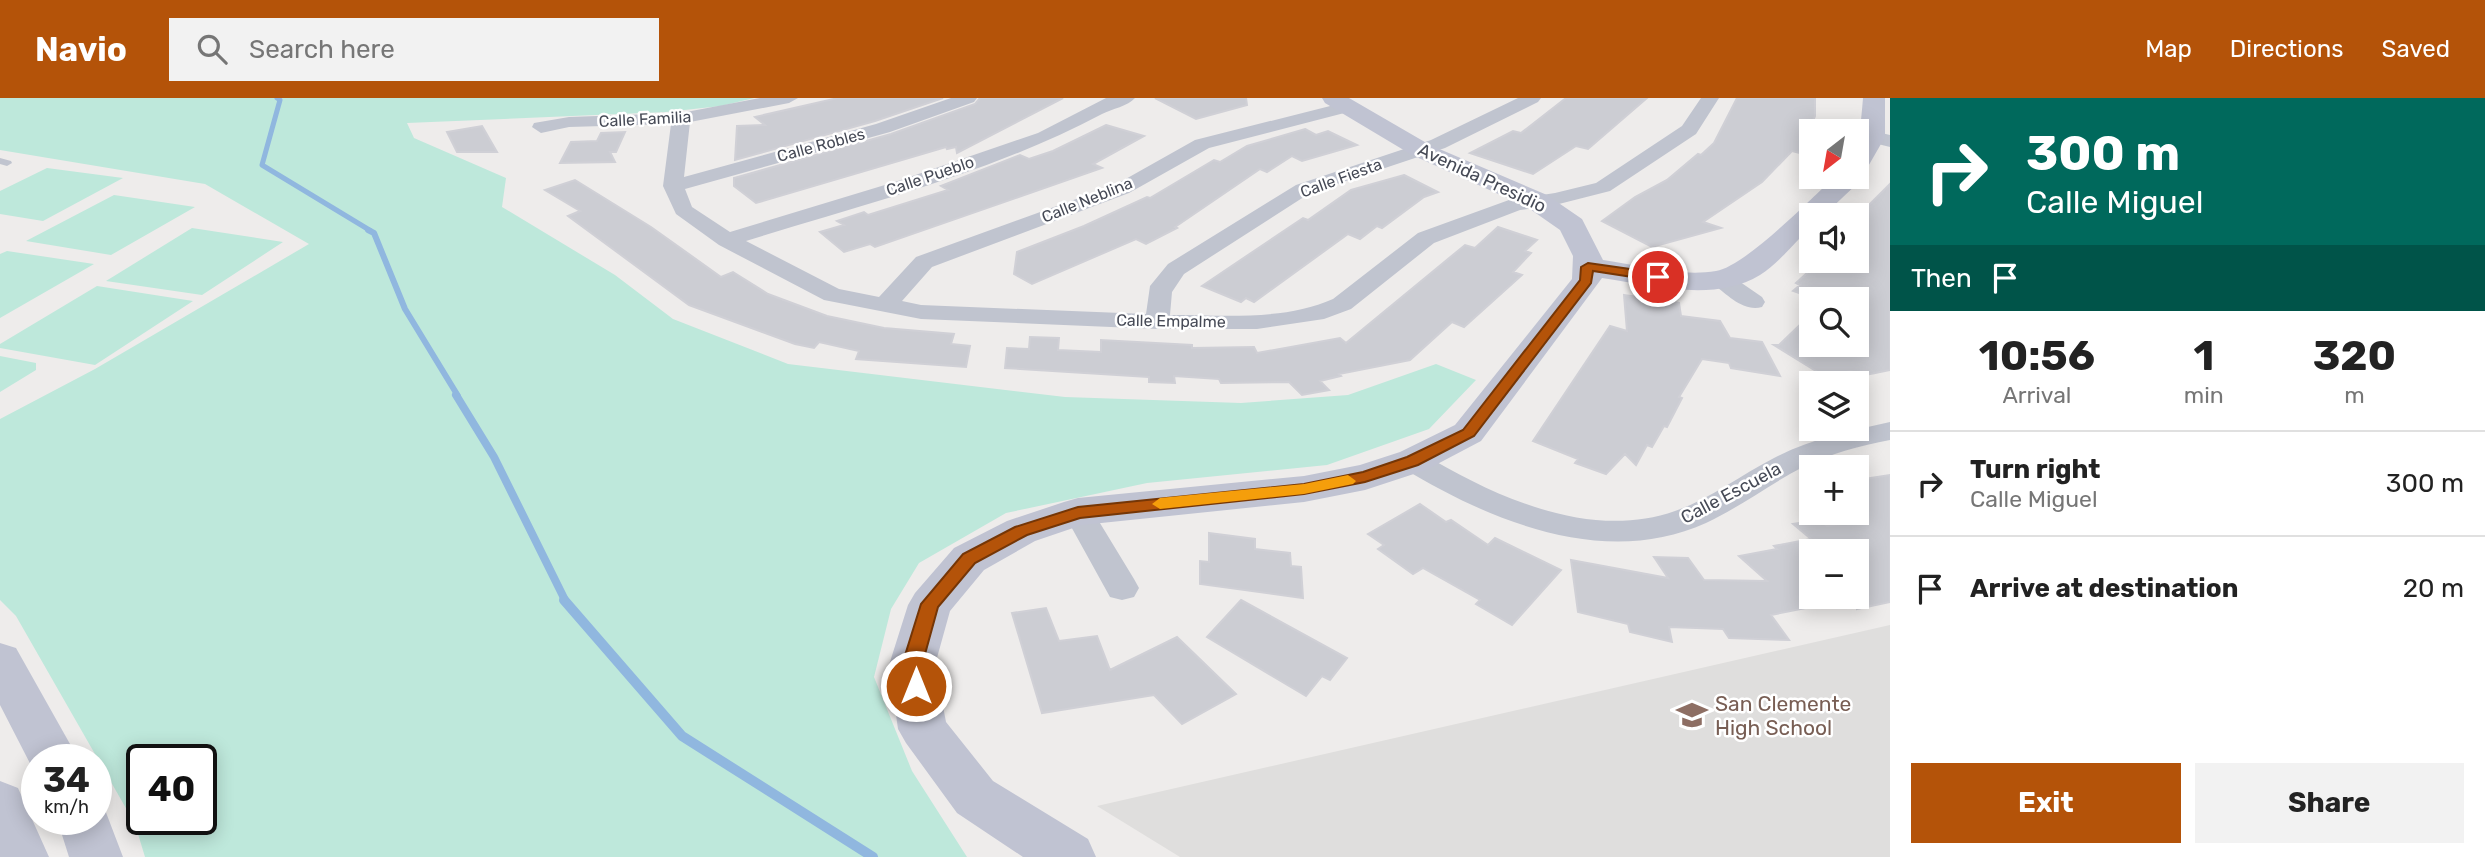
<!DOCTYPE html>
<meta charset="utf-8">
<style>
body{margin:0;font-family:Rubik,sans-serif;background:#f2f2f2;color:#222;height:100vh;display:flex;flex-direction:column;font-size:26px;white-space:nowrap}
*{box-sizing:border-box;margin:0}
p{font-size:23px;color:#767676}
.icon{flex:none;width:38px;height:38px;fill:none;stroke:currentColor;stroke-width:2;stroke-linecap:round;stroke-linejoin:round}
.map{position:relative;flex:1;overflow:hidden}
.drawer{display:flex;flex-direction:column;background:#fff;width:595px}
.drawer>*{flex:none}
.hud{background:#00695c;color:#fff;overflow:hidden}
.needle{width:46px;rotate:211deg}
.tools{position:absolute;left:1799px;top:21px;display:grid;gap:14px}
.tools a{display:grid;place-items:center;width:70px;height:70px;border-radius:0px;background:#fff;box-shadow:0 4px 18px #0003;font-size:35px}
.speed{position:absolute;left:21px;top:646px;display:flex;gap:14px;font-size:35px;font-weight:700;text-align:center}
.speed>*{display:grid;place-content:center;width:91px;height:91px;border-radius:50%;background:#fff;box-shadow:0 4px 18px #0003;line-height:1}
.speed small{font-size:18px;font-weight:400}
.speed .limit{border:4px solid #111;border-radius:10px;background:#fff;color:#111}
.pin{position:absolute;display:grid;place-items:center;width:60px;height:60px;color:#fff;margin:-30px;border:4px solid #fff;border-radius:50%;box-shadow:0 2px 7px #0007}
.me{position:absolute;width:77px;margin:-38px;rotate:0deg;stroke-linejoin:round;filter:drop-shadow(0 0 5px #0008)}
.turn{display:flex;align-items:center;gap:24px;height:147px;padding:0 21px;font-size:32px}
.turn .icon{width:91px;height:91px;stroke-width:2.5}
.turn b{display:block;font-size:49px;line-height:60px}
.then{display:flex;align-items:center;height:66px;padding:0 21px;background:#0003;gap:14px;font-size:26px}
.eta{display:flex;justify-content:space-evenly;align-items:center;height:119px;text-align:center}
.eta b{font-size:42px;font-weight:700;line-height:49px}
.button{display:flex;gap:14px;margin-top:auto;padding:14px 21px}
.button a{flex:1;height:80px;border-radius:0px;background:#b45309;color:#fff;font-size:28px;font-weight:700;line-height:80px;text-align:center}
.button a+a{background:#f2f2f2;color:#222}
ul{padding:0;list-style:none}
li{display:flex;align-items:center;gap:21px;height:105px;padding:0 21px;border-top:2px solid #e0e0e0}
li div{flex:1}
li b{display:block;font-size:26px}
li em{font-style:normal}
header{display:flex;align-items:center;gap:42px;box-sizing:border-box;height:98px;padding:0 35px;background:#b45309;color:#fff}
header strong{font-size:33px}
nav{display:flex;gap:38px;margin-inline-start:auto;font-size:24px}
.search{width:490px;height:63px;background:#f2f2f2;display:flex;align-items:center;gap:18px;box-sizing:border-box;padding:0 24px;border-radius:0px;color:#767676;font-size:26px}
main{display:flex;flex:1;min-height:0}
.map>svg:first-child{display:block}
</style>
<header>
<strong>Navio</strong>
<div class="search"><svg class="icon" aria-label="search" viewBox="0 0 24 24"><circle cx="10" cy="10" r="6"/><path d="M15 15l6 6"/></svg>Search here</div>
<nav><a>Map</a><a>Directions</a><a>Saved</a></nav>
</header>
<main>
<div class="map">
<svg width="1890" height="759" viewBox="0 0 1890 759">
<rect width="100%" height="100%" fill="#eeeceb"/>
<!-- education -->
<path fill="#dfdedd" d="M1890,527V759H1180L1097,708Z"/>
<!-- green -->
<path fill="#bee8db" fill-rule="evenodd" d="M0,0H754L721,8L666,14L407,25L414,40L506,80L502,109L615,177L673,221L788,266L1065,299L1241,305L1348,297L1436,266L1476,282L1429,331L1327,367L1147,385L1006,415L919,465L891,511L874,579L912,673L967,759H145L135,726L16,518L0,502V321L95,271L309,146L205,86L0,52ZM142,662H201V721H142Z
M47,70L123,80L43,123L0,116V93Z
M114,97L195,109L111,157L26,143Z
M192,130L283,144L202,197L106,183Z
M7,153L94,166L0,220V156Z
M97,188L193,203L95,267L0,250V246Z
M0,258L36,265V272L0,294Z"/>
<g fill="none" stroke-linecap="round" stroke-linejoin="round">
<!-- stream-far3 -->
<path stroke="#90b7df" stroke-width="5" d="M277,0L280,2L262,67L371,133"/>
<!-- stream-far2 -->
<path stroke="#90b7df" stroke-width="6" d="M368,132L374,135L405,211L458,298"/>
<!-- stream-far1 -->
<path stroke="#90b7df" stroke-width="8" d="M456,297L494,359L566,504"/>
<!-- stream -->
<path stroke="#90b7df" stroke-width="10" d="M564,502L682,638L873,759"/>
</g>
<!-- building -->
<path fill="#cccdd3" stroke="#d0d0d6" stroke-width="2" d="M838,0H943L875,23L735,62L737,28L765,27L755,19Z
M980,0H1063L957,55L956,49L947,51L946,49L756,105L734,88V80L891,36L975,6Z
M1155,0H1246L1247,7L1196,21Z
M1566,0H1647L1588,51L1576,48L1533,76L1470,55L1513,33L1521,35Z
M1737,0H1815V18L1800,55L1792,53L1762,84L1703,124L1721,130L1652,149L1602,123L1635,99L1667,82L1698,56L1701,57L1714,45Z
M1106,27L1144,38L1093,66L1102,70L875,149L870,146L844,154L820,134L844,127L837,123L864,114L868,117L948,92L941,88L1020,57L1029,61L1053,53Z
M482,28L497,54H457L447,34Z
M1305,31L1316,37L1328,33L1357,47L1302,63L1292,58L1267,74L1260,71L1175,129L1177,130L1146,146L1136,141L1032,186L1014,176L1017,154L1084,128L1147,99L1150,100L1214,62L1220,64L1247,48Z
M625,34L616,54H610L615,64L560,65L571,44L597,43L601,35Z
M1404,77L1438,94L1424,99L1382,130L1377,128L1360,141L1348,136L1254,204L1246,200L1241,204L1202,188L1303,120L1308,122L1351,92Z
M575,82L651,129L721,179L733,174L768,196L827,218L884,230L954,236L951,246L970,248L966,269L856,261L859,253L819,244L814,250L795,246L689,207L568,118L580,113L545,92Z
M1890,86V272L1861,278L1851,273L1824,278L1774,247H1779L1811,216V247H1857V201H1816L1793,193L1800,187L1796,185L1820,163H1857V119Z
M1498,129L1537,142L1525,153L1531,155L1513,174L1522,177L1464,229L1452,224L1410,262L1339,276L1341,278L1320,283L1329,292L1302,297L1289,284L1221,285L1219,281L1174,278L1175,285L1149,284V279L1005,270L1007,250L1029,251L1030,239L1059,240L1058,252L1101,254V242L1192,247V250L1254,249L1257,255L1340,240L1346,245L1465,147L1475,150Z
M1624,197L1679,205L1681,218L1720,223L1730,240L1762,244L1780,278L1731,270L1729,265L1702,261L1679,299L1682,300L1667,329L1664,328L1652,349L1647,347L1636,367L1625,356L1606,376L1575,365L1578,361L1533,343L1610,228L1627,233Z
M1890,377V504L1857,511V453H1825L1811,441V509L1771,517L1789,542L1729,540L1723,531L1669,529L1672,544L1630,534L1628,526L1578,514L1571,462L1668,480L1654,459L1688,460L1704,482L1767,483L1739,458L1777,451L1774,448L1811,441L1793,426L1819,422L1827,428L1857,424V382Z
M1420,406L1446,424L1451,422L1488,447L1495,440L1561,472L1512,527L1476,506L1480,502L1423,470L1413,476L1378,451L1384,447L1368,436Z
M1209,435L1255,441V451L1290,455L1291,468L1301,469L1303,500L1200,486V463L1209,464Z
M1241,502L1347,560L1330,582L1322,578L1306,598L1207,539Z
M1046,510L1059,543L1097,538L1110,572L1177,539L1236,596L1182,626L1154,597L1042,615L1012,515Z"/>
<g fill="none" stroke-linecap="round" stroke-linejoin="round">
<!-- lane -->
<path fill="#c0c4cf" fill-rule="evenodd" d="M0,60L11,63L12,65L7,68L0,66Z"/>
<!-- street -->
<path fill="#c0c4cf" fill-rule="evenodd" d="M760,0H798L789,5L690,24L684,79L876,26L951,0H977L974,4L890,34L685,91L692,109L730,134L898,83L1038,35L1106,0H1135C1128,8 1112,11 1102,16C991,75 865,106 746,143L839,191L879,199L916,159L1115,87L1195,42L1346,4L1352,5L1355,9L1352,13L1209,50L1129,95L932,169L902,203L921,207L1146,216L1150,188L1168,166L1296,87L1431,42L1518,0H1541L1538,4L1445,50L1310,95L1184,176L1172,194L1170,217C1223,217 1284,223 1333,201L1418,135L1509,102L1555,95L1596,85L1682,28L1701,0H1719L1696,36L1610,93L1555,107L1520,112L1434,145L1351,211L1324,221L1257,231H1159L921,221L824,202L719,147L676,116L663,88L671,26L569,29L541,35L532,29L534,25L569,19L681,15Z
M1873,33L1890,37V49L1866,43L1864,39L1866,35Z
M1722,175L1730,177L1762,199L1765,204L1762,209C1743,214 1728,197 1714,187L1710,182L1714,177Z
M1890,324V342C1860,348 1831,355 1803,369C1770,386 1740,409 1706,425C1605,471 1490,423 1403,370L1398,363L1403,356L1413,354L1423,356C1495,399 1590,443 1675,413C1710,401 1741,377 1774,360C1810,341 1850,333 1890,324Z
M1078,403L1089,407L1134,481L1139,490L1134,499L1122,502L1110,499L1063,414L1067,407Z"/>
<!-- secondary -->
<path fill="#c0c3d2" fill-rule="evenodd" d="M1322,0H1349L1430,47L1547,97L1582,121L1603,162C1639,167 1680,179 1716,173C1746,168 1810,101 1835,79H1857C1857,52 1861,27 1863,0H1885V39L1866,72L1860,74L1863,79L1859,84L1824,117H1811V129C1795,144 1779,165 1760,177C1714,205 1652,187 1602,180L1481,343L1426,372L1365,392L1304,404L1082,427L1035,443L984,472L950,513L935,567L946,624L993,683L1088,741L1096,759H1023L957,715L906,645L898,631L889,567L908,507L915,495L954,450L1007,423L1064,404L1078,400L1304,378L1360,367L1400,354L1455,327L1572,181L1573,158L1560,132L1527,109L1412,57L1325,5Z
M0,545L16,550L79,662H37L36,677L0,607Z
M0,683L18,690L49,759H0Z
M96,702L102,704L123,759H69L57,721H96Z"/>
</g>
<!-- route -->
<path fill="#b45309" stroke="#753606" stroke-width="2" d="M1588,165L1658,175L1664,179L1658,183L1593,173L1591,185L1474,338L1418,367L1365,384L1304,396L1080,420L1027,437L975,465L938,509L922,567L926,588L923,594L916,596L909,594L902,567L921,506L963,456L1015,429L1078,409L1304,386L1363,374L1407,359L1463,332L1580,182L1581,169Z"/>
<!-- slow -->
<path fill="#f59e0b" d="M1348,377L1356,383L1353,386L1304,396L1160,411L1152,406L1160,400L1304,386Z"/>
<!-- icons -->
<defs>
<symbol id="school-bare" viewBox="-9 -9 18 18"><path d="M0-5L7-2L0 1L-7-2ZM-4 1L0 2.5L4 1V4Q0 6-4 4Z" fill="#8d6e63" stroke="#fff" stroke-width="2.5" paint-order="stroke"/></symbol>
</defs>
<g fill-rule="evenodd">
<use href="#school-bare" x="1670" y="595" width="44" height="44"/>
</g>
<g text-anchor="middle" dominant-baseline="central" stroke-width="5" stroke-linejoin="round" paint-order="stroke">
<!-- far-street labels -->
<g font-size="16" fill="#464a56" stroke="#fff">
<text transform="translate(645 21) rotate(-3)">Calle Familia</text>
<text transform="translate(821 47) rotate(-15)">Calle Robles</text>
<text transform="translate(930 78) rotate(-19)">Calle Pueblo</text>
<text transform="translate(1341 80) rotate(-20)">Calle Fiesta</text>
<text transform="translate(1087 102) rotate(-22)">Calle Neblina</text>
<text transform="translate(1171 223) rotate(1)">Calle Empalme</text>
</g>
<!-- street labels -->
<g font-size="18" fill="#464a56" stroke="#fff">
<text transform="translate(1482 80) rotate(25)">Avenida Presidio</text>
<text transform="translate(1731 395) rotate(-28)">Calle Escuela</text>
</g>
<!-- near-education labels -->
<g font-size="21" fill="#785e54" stroke="#fff" text-anchor="start">
<text x="1715" y="605">San Clemente<tspan x="1715" dy="24">High School</tspan></text>
</g>
</g>
</svg>
<div class="tools">
<a><svg class="needle" viewBox="-14 -14 28 28"><path d="M0-13l5 13h-10z" fill="#e53935"/><path d="M0 13l5-13h-10z" fill="#767676"/></svg></a>
<a><svg class="icon" aria-label="sound" viewBox="0 0 24 24"><path d="M4 9h4l5-4v14l-5-4H4zM17 9q2 3 0 6"/></svg></a>
<a><svg class="icon" aria-label="search" viewBox="0 0 24 24"><circle cx="10" cy="10" r="6"/><path d="M15 15l6 6"/></svg></a>
<a><svg class="icon" aria-label="layers" viewBox="0 0 24 24"><path d="M12 4l9 5-9 5-9-5zM3 14l9 5 9-5"/></svg></a>
<a>+</a>
<a>−</a>
</div>
<div class="speed"><div>34<small>km/h</small></div><div class="limit">40</div></div>
<div class="pin" style="left:1658px;top:179px;background:#d93025"><svg class="icon" aria-label="arrive" viewBox="0 0 24 24"><path d="M6 21V4h12l-3 4 3 4H6"/></svg></div>
<svg class="me" style="left:916px;top:588px" viewBox="-20 -20 40 40"><circle r="17" fill="#b45309" stroke="#fff" stroke-width="3"/><path d="M0-11L8 9 0 5-8 9z" fill="#fff"/></svg>
</div>
<section class="drawer">
<div class="hud">
<div class="turn"><svg class="icon" aria-label="right" viewBox="0 0 24 24"><path d="M7 20v-9h11M14 6l5 5-5 5"/></svg><div><b>300 m</b>Calle Miguel</div></div>
<div class="then">Then<svg class="icon" aria-label="arrive" viewBox="0 0 24 24"><path d="M6 21V4h12l-3 4 3 4H6"/></svg></div>
</div>
<div class="eta">
<div><b>10:56</b><p>Arrival</p></div>
<div><b>1</b><p>min</p></div>
<div><b>320</b><p>m</p></div>
</div>
<ul>
<li><svg class="icon" aria-label="right" viewBox="0 0 24 24"><path d="M7 20v-9h11M14 6l5 5-5 5"/></svg><div><b>Turn right</b><p>Calle Miguel</p></div><em>300 m</em></li>
<li><svg class="icon" aria-label="arrive" viewBox="0 0 24 24"><path d="M6 21V4h12l-3 4 3 4H6"/></svg><div><b>Arrive at destination</b></div><em>20 m</em></li>
</ul>
<div class="button"><a>Exit</a><a>Share</a></div>
</section>
</main>
